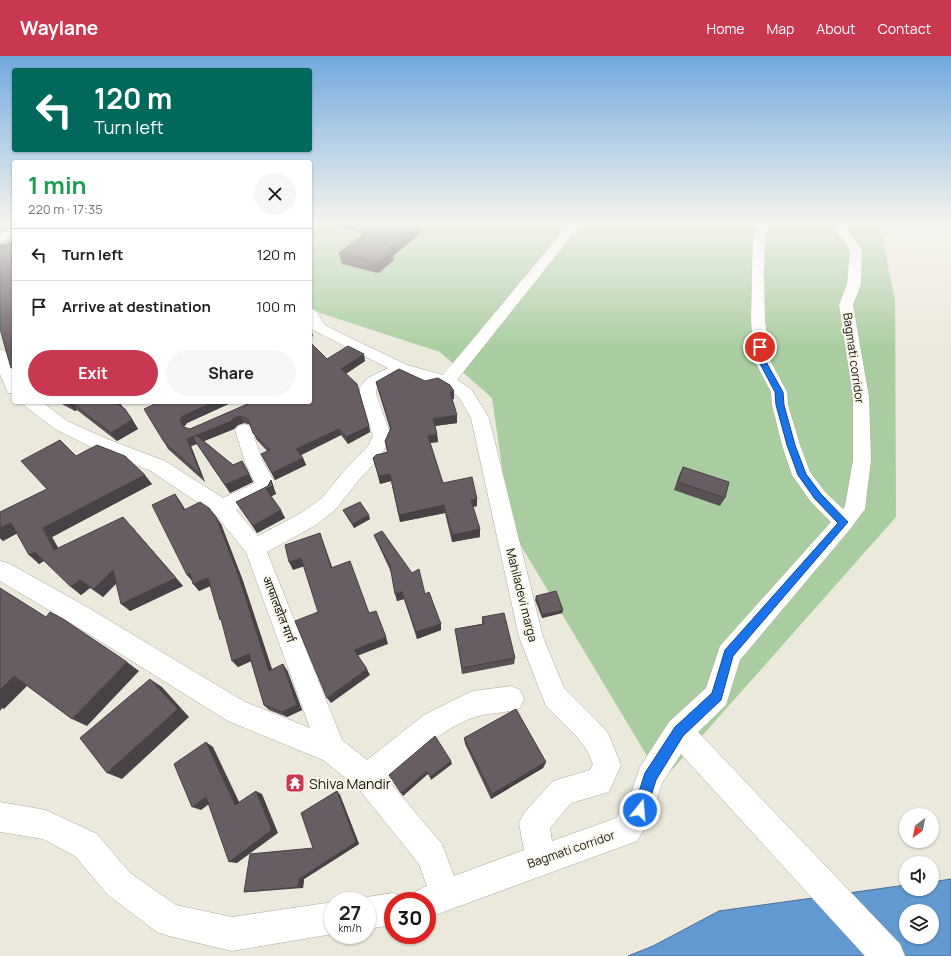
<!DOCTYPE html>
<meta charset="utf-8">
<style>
body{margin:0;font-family:Manrope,"Noto Sans Devanagari",sans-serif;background:#f6f6f6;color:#222;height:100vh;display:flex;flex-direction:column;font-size:15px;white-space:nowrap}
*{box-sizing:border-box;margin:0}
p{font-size:13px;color:#767676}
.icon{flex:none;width:22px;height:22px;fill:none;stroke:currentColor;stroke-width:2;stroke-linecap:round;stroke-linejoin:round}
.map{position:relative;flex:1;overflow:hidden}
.sheet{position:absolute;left:12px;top:104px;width:300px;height:244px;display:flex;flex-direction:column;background:#fff;border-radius:4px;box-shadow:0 1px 3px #0004}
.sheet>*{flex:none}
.hud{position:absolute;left:12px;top:12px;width:300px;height:84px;border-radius:4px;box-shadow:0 1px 3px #0004;background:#00695c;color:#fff;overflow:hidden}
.needle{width:26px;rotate:212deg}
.fabs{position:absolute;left:899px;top:752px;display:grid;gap:8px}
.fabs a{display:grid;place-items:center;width:40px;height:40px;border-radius:50%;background:#fff;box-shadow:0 1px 3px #0004;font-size:20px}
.speed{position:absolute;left:324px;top:836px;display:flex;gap:8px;font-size:20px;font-weight:700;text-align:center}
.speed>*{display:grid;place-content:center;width:52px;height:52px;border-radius:50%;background:#fff;box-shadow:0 1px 3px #0004;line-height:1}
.speed small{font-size:10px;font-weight:400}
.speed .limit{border:6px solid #d22;background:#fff;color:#111}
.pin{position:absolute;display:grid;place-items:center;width:34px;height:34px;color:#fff;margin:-17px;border:2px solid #fff;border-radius:50%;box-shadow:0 1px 4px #0007}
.me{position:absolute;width:44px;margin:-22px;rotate:17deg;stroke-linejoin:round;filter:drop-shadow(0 0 3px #0008)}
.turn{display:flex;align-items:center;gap:14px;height:84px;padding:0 16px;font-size:18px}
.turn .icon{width:52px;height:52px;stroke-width:2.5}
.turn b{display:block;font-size:28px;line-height:34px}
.round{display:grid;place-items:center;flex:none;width:42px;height:42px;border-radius:21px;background:#f6f6f6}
.summary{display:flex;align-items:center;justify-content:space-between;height:68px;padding:0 16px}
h1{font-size:24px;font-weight:700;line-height:30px;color:#1e9e55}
.button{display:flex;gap:8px;margin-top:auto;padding:8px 16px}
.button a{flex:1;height:46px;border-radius:24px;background:#c83850;color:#fff;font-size:16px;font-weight:700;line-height:46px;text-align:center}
.button a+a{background:#f6f6f6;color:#222}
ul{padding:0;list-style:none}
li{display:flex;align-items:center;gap:12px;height:52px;padding:0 16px;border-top:1px solid #e0e0e0}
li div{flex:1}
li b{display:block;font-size:15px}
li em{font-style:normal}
header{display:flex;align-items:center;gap:24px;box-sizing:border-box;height:56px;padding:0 20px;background:#c83850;color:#fff}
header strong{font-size:19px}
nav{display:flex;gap:22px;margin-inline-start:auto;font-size:14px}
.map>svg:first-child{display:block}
</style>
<header>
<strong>Waylane</strong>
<nav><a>Home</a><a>Map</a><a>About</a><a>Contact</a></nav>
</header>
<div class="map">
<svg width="951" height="900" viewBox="0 0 951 900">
<rect width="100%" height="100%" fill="#ebe8dc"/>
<!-- green -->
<path fill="#a9cda1" d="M0,168H14V190L0,193Z
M310,168H880L895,245L896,461L662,725L511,473L492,342L440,296L314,255L310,250Z"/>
<!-- water -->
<path fill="#6299d0" stroke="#4a7096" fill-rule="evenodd" d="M951,823V900H628L653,890L719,855L906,829V833H932V826ZM906,855H932V881H906Z"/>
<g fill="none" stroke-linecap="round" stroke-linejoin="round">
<defs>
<path id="minor" d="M569,168H581L457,324L471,333L489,362L543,581L564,632L595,663L608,677L621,709L609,736L571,747L550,772L552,785L616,762L628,746L640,711L669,666L706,632L720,590L831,466L811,446L792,419L782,389L772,349L771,336L754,304L751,264L752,215L753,183L758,168H770L765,183L764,215L765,264L770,304L787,336L788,349L800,389L810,416L825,436L843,453L845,450L853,404V341L839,249L847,228L850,194L832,168H844L862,194L861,228L853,249L869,341L871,404L865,453L851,472L740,604L726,649L698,676L900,888L905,900H865L681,698L662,727L650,764L637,785L427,862V845H411L416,835L427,830L419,808L358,732L323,704L228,665L71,567L0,525V505L8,507L87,551L245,646L310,672L246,496L215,458L151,415L95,393L55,373L25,350L23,346H42L67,365L107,383L165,405L223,442L255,427L245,406L235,374L238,370L244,368L250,370L263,406L275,427L271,436L236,454L258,480L301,457L322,442L344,415L368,390L373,380L360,338V331L368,322L388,312L311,273L310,252C321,255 319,266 328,271L407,309L443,319ZM403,318L441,329L459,341L471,362L519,581L546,650L577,681L588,696L593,708L590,714L553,725L524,757L519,767L524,794L454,820L442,788L387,723C410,701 445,671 475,661C490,656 506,658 520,652L524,643L520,634L511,630L473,635L464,639L424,659L367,704L342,684L267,496L316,469L336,453L358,425L381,400L391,380L376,338V333Z
M14,172V180L0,186V178Z
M0,293L5,295L14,313V338L8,337L0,318Z
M0,746L46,754L97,778L130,817L176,849L232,861L333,846V878L232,895L169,880L157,876L108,839L75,800L43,783L0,776Z
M393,837L404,842L406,845H393V869L367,873V845H357L367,841Z"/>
</defs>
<!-- minor casing -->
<use href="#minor" stroke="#ada99e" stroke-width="1"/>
<!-- minor -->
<use href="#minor" fill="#fff" fill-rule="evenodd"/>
</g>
<!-- wall -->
<path fill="#595054" d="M325,168H421L422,176L393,200L394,204L378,217L342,208L339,197L365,178Z
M327,303L365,305L346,318L369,370L370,376L348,388L341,379L301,399L303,402L306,409L275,424L261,398L267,395L256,383L251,369L244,367L238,369L234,373L204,385L233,409L242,405L247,413L253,426L230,437L197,388L191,390L205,426L168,393L164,386L159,346H233L187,367L184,371L190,373L252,346H310Z
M376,326L454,343H452L457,367L435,370L437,378L438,386L430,387L443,427L477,443V450L473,451L480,473V481L452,486L445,457L400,466L391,425L380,428L373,402L387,396L385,385L390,373L378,334Z
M58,346H120L122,350L131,361L138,373L117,385L77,354L75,355Z
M76,400L152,428L52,481L58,492L131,470L183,530L130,555L116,527L103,541L90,532L81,539L44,505L39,508L17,477L3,485L0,482V456L47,433Z
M683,411L725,442L720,450L674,434L679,419Z
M271,424L276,438L271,440L285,462L257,477L241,453L236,446L268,430Z
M175,438L185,454L221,468L243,525L272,613L287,614L302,654L287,661L269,654L264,649L251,605L238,611L222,566L210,530L199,535L192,524L187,519Z
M343,454L370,463L354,472L345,458Z
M374,479L425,538L441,568V574L417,583L404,543L397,545L391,516L377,486Z
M536,540L563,554L562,557L542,562L535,544Z
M482,561L515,602L514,608L462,618L456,579L455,573L482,568Z
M464,682L546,706L543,712L491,743L465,688Z
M337,735L340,739L359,788L304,823L303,832L251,836H244L313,792Z"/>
<!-- shaded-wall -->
<path fill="#484145" d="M418,168H421L422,176L393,200L394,204L378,217L377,206L388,193Z
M311,273L313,280L310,282V274Z
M364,298L365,305L342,320L341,313Z
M454,335V343L451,344L450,336Z
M71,346L77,354L75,355L69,347Z
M117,346H120L124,356L118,348Z
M214,346H233L187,367L184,371L180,364L183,360Z
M125,353L138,373L117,385L111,377Z
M457,359V367L434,370L433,363Z
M240,360L244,367L238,369L234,373L197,388L193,382L197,388L191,390L205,426L201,419L187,383L234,362Z
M369,370L370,376L348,388L346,381Z
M339,373L341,379L299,400L296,393Z
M437,378L438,386L428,387V380Z
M303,402L306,409L275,424L272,417Z
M242,405L253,426L230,437L225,429Z
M390,418L391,425L380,428L379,420Z
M145,419L152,428L52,481L64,502L54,494L43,472Z
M271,424L276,438L270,441L266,433Z
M175,438L180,445L190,461L184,454Z
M477,443V450L471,451V444Z
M444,449L445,457L400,466L399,459Z
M281,454L285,462L257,477L253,470Z
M369,459L370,463L354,472L353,468Z
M216,461L221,468L243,525L274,620L269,615Z
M11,467L22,475L3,485L0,482V472Z
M131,470L183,530L130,555L121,548Z
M480,473V481L452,486V479Z
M320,477L323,485L335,519L331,512Z
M35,496L45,504L39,508L29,499Z
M301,502L305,510L293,514L289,506Z
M113,514L122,522L103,541L94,533Z
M190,517L193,526L187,519Z
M208,522L213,529L199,535L193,528Z
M80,524L90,532L81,539L71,531Z
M402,536L404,543L397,545L395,538Z
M563,554L562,557L542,562V559Z
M441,568V574L417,583L416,576Z
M386,581L388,588L357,600L354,594Z
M249,598L254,604L238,611L232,605Z
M127,606L139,615L87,670L72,663Z
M283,608L287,614L302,654L287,661L282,656Z
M367,613L370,619L331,647L327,642Z
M14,620L29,628L4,653L2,652L0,655V634Z
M150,623L162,631L189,661L122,723L107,717Z
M206,686L213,691L242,752L235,749Z
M451,705L452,708L431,724L430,721Z
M546,706L543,712L491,743L492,738Z
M427,715L428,718L403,740L401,737Z
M256,735L262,738L278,777L237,807L229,806Z
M337,735L340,739L359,788L304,823L303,832L298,831L299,823L356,786Z
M206,741L213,745L201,754L192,751Z"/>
<!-- building -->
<path fill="#675d62" stroke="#484145" d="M368,168H418L388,193L392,194L377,206L339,197L375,170Z
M14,187V311L11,312L0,273V189Z
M310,286L327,303L348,290L364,298L341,313L357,328L369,370L346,381L339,373L296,393L303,402L272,417L261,398L270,394L253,377L248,363L240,360L234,362L230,366L187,383L201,419L164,386L144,353L159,346H214L183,360L180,364L183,371L190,373L252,346H310Z
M399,313L425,325L438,322L450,329L454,335L450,336L457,359L433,363L437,378L428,380L443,427L472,421L477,443L471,444L480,473L452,479L444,449L399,459L390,418L379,420L373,402L376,399L388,396L385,385L391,372L376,326Z
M66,346H117L118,348L125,353L132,364L111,377L71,346L69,347Z
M196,379L233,409L242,405L249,418L225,429L193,382Z
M60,384L76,400L97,389L125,400L145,419L43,472L54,494L123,461L176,522L121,548L113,514L94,533L80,524L71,531L35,496L29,499L11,467L0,472V456L47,433L21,405Z
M683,411L729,426L725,442L678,426Z
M271,424L273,430L266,433L281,454L253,470L236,446L268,430Z
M175,438L184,454L200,446L209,452L216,461L238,518L269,615L283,608L297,649L282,656L264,649L249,598L232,605L221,563L220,564L208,522L193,528L190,517L187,519L152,449Z
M360,446L369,459L353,468L343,454Z
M382,475L412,517L419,513L425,538L429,536L441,568L416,576L402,536L395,538L390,510L374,479Z
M320,477L331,512L350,505L369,557L376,555L386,581L354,594L367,613L327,642L295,565L318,556L301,502L289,506L285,489Z
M0,532L46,561L50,556L63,563L127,606L72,663L14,620L0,634Z
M556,535L563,554L542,559L536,540Z
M504,557L515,602L462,612L455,573L484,568L482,561Z
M150,623L178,653L107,717L80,682Z
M516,653L546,706L492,738L464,682Z
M435,680L451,705L430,721L427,715L401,737L389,719Z
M206,686L235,749L256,735L272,774L229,806L206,741L192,751L174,708Z
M337,735L356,786L299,823L298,831L244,836L250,798L313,792L301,757Z"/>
<!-- sky -->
<linearGradient id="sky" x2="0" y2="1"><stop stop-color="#72a9de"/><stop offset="0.57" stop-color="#f6f5ef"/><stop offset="1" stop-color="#f6f5ef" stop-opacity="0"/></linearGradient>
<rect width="951" height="294" fill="url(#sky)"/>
<!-- route -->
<path fill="#1a73e8" stroke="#114b97" d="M758,289L764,291L765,304L783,336L784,349L795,389L806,418L821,438L848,466L733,600L721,644L683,680L656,724L645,759L640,761L635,759L633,754L645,717L675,671L712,637L725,594L838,467L815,443L798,419L787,389L776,349L775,336L758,304Z"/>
<!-- icons -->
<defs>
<symbol id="temple-square" viewBox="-11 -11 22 22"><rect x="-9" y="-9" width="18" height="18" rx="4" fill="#c83850" stroke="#f8f5e9"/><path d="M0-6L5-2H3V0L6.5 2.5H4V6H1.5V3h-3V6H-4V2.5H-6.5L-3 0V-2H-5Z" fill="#fff"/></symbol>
</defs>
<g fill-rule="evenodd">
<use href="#temple-square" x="284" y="716" width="22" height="22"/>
</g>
<g text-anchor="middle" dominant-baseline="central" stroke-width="4" stroke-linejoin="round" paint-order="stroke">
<!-- street labels -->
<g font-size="12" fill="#12110d" stroke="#f8f5e9">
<text transform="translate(854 302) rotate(82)">Bagmati corridor</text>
<text transform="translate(522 539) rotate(76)">Mahiladevi marga</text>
<text transform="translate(279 553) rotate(69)">आफालडोल मार्ग</text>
<text transform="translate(571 793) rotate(-19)">Bagmati corridor</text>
</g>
<!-- near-poi labels -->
<g font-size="14" fill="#12110d" stroke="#f8f5e9" text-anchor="start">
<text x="309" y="727">Shiva Mandir</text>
</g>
</g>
</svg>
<div class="fabs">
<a><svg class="needle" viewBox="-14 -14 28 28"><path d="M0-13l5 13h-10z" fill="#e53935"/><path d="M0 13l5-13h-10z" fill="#767676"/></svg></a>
<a><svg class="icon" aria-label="sound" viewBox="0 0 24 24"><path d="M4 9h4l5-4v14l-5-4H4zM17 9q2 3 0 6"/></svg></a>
<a><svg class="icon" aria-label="layers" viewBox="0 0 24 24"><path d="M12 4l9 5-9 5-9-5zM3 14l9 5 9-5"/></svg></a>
</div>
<div class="speed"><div>27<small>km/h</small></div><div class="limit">30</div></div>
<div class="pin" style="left:760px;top:291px;background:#d93025"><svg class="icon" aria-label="arrive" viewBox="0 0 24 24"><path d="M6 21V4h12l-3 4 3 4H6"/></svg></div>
<svg class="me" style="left:640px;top:754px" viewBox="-20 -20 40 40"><circle r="17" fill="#1a73e8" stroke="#fff" stroke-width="3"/><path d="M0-11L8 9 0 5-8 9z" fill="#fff"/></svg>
<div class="hud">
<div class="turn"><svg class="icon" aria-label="left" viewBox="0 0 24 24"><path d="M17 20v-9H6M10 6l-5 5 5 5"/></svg><div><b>120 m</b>Turn left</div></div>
</div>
<section class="sheet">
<div class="summary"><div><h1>1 min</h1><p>220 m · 17:35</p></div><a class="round"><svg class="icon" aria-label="close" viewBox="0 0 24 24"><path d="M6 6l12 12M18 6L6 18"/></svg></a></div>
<ul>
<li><svg class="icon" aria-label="left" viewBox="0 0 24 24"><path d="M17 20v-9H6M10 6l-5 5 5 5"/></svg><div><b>Turn left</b></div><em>120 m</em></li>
<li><svg class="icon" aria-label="arrive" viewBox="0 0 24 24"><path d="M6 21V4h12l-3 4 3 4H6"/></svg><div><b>Arrive at destination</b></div><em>100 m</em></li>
</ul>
<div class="button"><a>Exit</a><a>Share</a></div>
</section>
</div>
